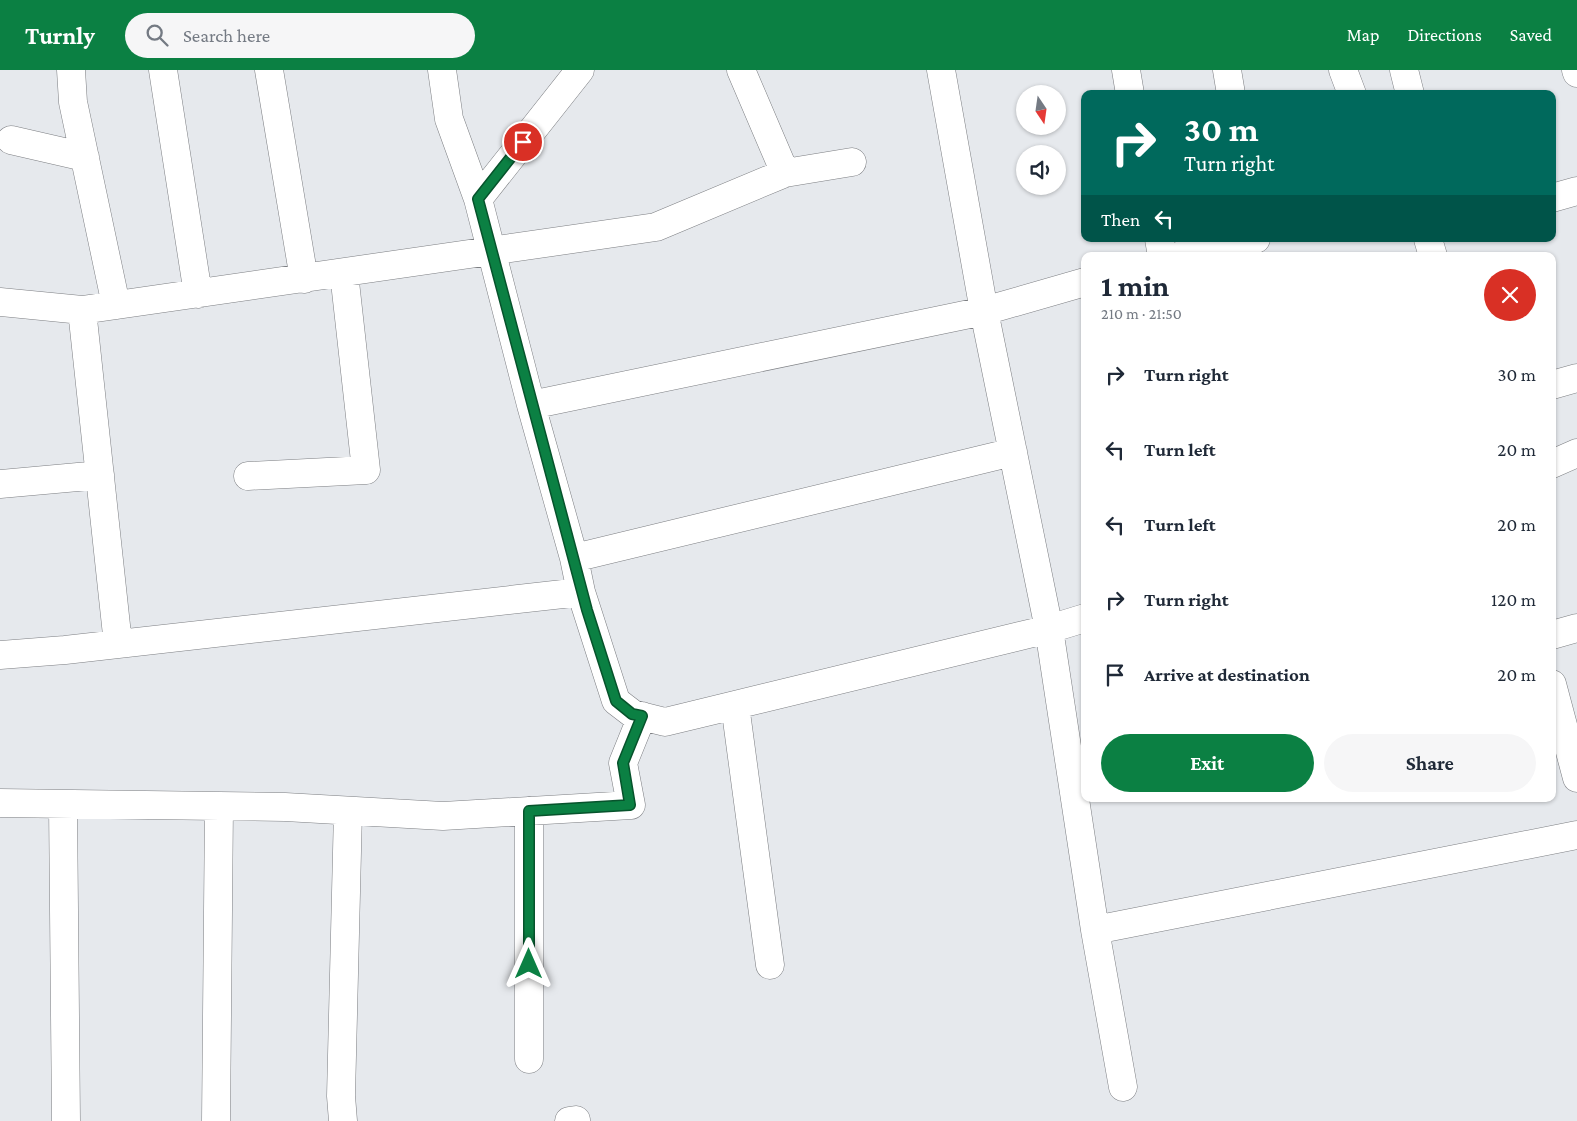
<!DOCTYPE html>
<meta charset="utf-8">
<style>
body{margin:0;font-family:"Crimson Pro",serif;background:#f6f6f7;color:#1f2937;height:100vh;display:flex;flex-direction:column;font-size:19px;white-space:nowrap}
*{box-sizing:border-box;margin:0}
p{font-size:16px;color:#747a83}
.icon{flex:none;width:28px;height:28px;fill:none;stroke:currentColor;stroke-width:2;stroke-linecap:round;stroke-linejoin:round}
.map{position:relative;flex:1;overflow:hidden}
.details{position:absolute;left:1081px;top:182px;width:475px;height:550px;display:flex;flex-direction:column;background:#fff;border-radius:10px;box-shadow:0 1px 4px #0004}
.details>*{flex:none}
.guide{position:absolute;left:1081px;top:20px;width:475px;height:152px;border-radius:10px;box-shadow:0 1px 4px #0004;background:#00695c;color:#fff;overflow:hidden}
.needle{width:32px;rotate:167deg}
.buttons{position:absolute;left:1016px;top:15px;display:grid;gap:10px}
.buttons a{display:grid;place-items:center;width:50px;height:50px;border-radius:50%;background:#fff;box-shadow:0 1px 4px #0004;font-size:25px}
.pin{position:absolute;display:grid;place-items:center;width:42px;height:42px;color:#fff;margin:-21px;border:2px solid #fff;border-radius:50%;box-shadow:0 1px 5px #0007}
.me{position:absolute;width:55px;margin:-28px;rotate:0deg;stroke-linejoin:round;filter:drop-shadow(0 0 4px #0008)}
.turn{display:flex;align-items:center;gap:18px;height:105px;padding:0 20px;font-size:22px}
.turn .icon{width:65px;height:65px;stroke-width:2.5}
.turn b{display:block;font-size:35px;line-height:42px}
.then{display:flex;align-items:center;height:48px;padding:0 20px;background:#0003;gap:10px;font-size:19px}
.round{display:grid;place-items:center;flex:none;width:52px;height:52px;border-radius:26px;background:#f6f6f7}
.overview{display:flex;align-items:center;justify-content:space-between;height:85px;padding:0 20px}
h1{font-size:30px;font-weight:700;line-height:38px}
.action{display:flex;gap:10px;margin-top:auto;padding:10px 20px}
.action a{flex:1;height:58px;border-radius:30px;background:#0b8043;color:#fff;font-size:20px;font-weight:700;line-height:58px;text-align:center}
.action a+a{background:#f6f6f7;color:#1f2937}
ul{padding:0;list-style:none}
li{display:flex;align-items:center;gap:15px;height:75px;padding:0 20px}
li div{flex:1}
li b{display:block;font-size:19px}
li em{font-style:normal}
header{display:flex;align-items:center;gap:30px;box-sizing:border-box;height:70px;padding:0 25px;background:#0b8043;color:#fff}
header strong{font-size:24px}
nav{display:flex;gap:28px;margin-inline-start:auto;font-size:18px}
.search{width:350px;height:45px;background:#f6f6f7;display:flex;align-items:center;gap:12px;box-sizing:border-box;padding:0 18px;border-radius:28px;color:#747a83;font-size:19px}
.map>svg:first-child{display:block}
</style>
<header>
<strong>Turnly</strong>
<div class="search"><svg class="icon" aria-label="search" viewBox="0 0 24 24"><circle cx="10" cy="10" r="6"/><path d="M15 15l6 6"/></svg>Search here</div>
<nav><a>Map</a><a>Directions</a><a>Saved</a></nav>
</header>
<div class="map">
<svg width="1577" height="1051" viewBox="0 0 1577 1051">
<rect width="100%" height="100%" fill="#e6e9ed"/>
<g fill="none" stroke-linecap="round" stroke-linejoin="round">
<defs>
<path id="minor" d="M71,0L73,32L116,235
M163,0L198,224
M269,0L304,209
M442,0L449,49L478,129
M580,0L478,129L531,335L574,488L581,522L616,631L633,644L665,652L1049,559L1085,548
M741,0L785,103
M941,0L984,241L1049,559L1095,860L1123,1017
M1126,0L1130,24
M1227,0L1231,24
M1343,0L1352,24
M1404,0L1410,24
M1576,0L1577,3
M11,70L85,87
M1552,128L1577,121
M1159,169L1162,186
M1428,169L1433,186
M1178,186L1256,169
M0,232L82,240L656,157L785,103L852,92
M82,240L118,574
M1552,315L1577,308
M531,335L984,241L1085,212
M1552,394L1577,383
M248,406L366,400L344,203
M0,414L100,405
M574,488L1013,382
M1552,565L1577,558
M0,585L65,580L581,522
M1552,614L1577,708
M735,635L770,895
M0,733L285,737L443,746L631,735L623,693L642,646
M63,734L66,1051
M1095,860L1577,765
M529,989V741
M216,1051L219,736
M343,1051L341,1026L348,741
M569,1051L576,1050V1051"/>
</defs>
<!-- minor casing -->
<use href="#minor" stroke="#7c7e82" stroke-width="29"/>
<!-- minor -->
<use href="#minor" stroke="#fff" stroke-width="28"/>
</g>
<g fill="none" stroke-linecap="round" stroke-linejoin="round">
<defs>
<path id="route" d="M523,72L478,129L587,540L616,631L632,644L642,646L623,693L630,735L529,741V894"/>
</defs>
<!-- route casing -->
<use href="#route" stroke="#07532c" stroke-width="12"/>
<!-- route -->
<use href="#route" stroke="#0b8043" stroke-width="9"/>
</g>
</svg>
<div class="buttons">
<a><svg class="needle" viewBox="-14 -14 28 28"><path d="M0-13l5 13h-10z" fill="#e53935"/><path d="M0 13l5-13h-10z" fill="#747a83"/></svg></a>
<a><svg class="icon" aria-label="sound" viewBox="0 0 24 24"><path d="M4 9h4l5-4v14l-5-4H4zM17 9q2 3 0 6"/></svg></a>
</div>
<div class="pin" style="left:523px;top:72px;background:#d93025"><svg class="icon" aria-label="arrive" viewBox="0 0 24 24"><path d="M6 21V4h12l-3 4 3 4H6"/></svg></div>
<svg class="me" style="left:529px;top:894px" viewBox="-20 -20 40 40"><path d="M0-17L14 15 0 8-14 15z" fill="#0b8043" stroke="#fff" stroke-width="4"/></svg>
<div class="guide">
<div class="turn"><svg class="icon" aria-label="right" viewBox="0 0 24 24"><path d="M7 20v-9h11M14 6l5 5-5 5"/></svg><div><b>30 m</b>Turn right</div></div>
<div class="then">Then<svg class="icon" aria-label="left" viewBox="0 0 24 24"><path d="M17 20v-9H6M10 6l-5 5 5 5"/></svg></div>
</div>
<section class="details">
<div class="overview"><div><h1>1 min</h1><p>210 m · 21:50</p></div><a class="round" style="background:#d93025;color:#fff"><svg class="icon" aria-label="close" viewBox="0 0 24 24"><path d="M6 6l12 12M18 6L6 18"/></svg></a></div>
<ul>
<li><svg class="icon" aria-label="right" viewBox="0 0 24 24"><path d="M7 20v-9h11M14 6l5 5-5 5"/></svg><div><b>Turn right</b></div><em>30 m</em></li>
<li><svg class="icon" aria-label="left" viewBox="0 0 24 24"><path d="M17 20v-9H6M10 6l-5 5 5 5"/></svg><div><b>Turn left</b></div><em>20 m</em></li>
<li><svg class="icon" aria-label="left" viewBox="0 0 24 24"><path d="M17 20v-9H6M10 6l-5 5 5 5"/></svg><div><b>Turn left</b></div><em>20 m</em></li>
<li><svg class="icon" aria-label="right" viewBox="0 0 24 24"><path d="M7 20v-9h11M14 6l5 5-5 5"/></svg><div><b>Turn right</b></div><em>120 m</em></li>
<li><svg class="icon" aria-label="arrive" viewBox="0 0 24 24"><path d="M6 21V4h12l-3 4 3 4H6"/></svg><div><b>Arrive at destination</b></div><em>20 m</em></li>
</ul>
<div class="action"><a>Exit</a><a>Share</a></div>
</section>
</div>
